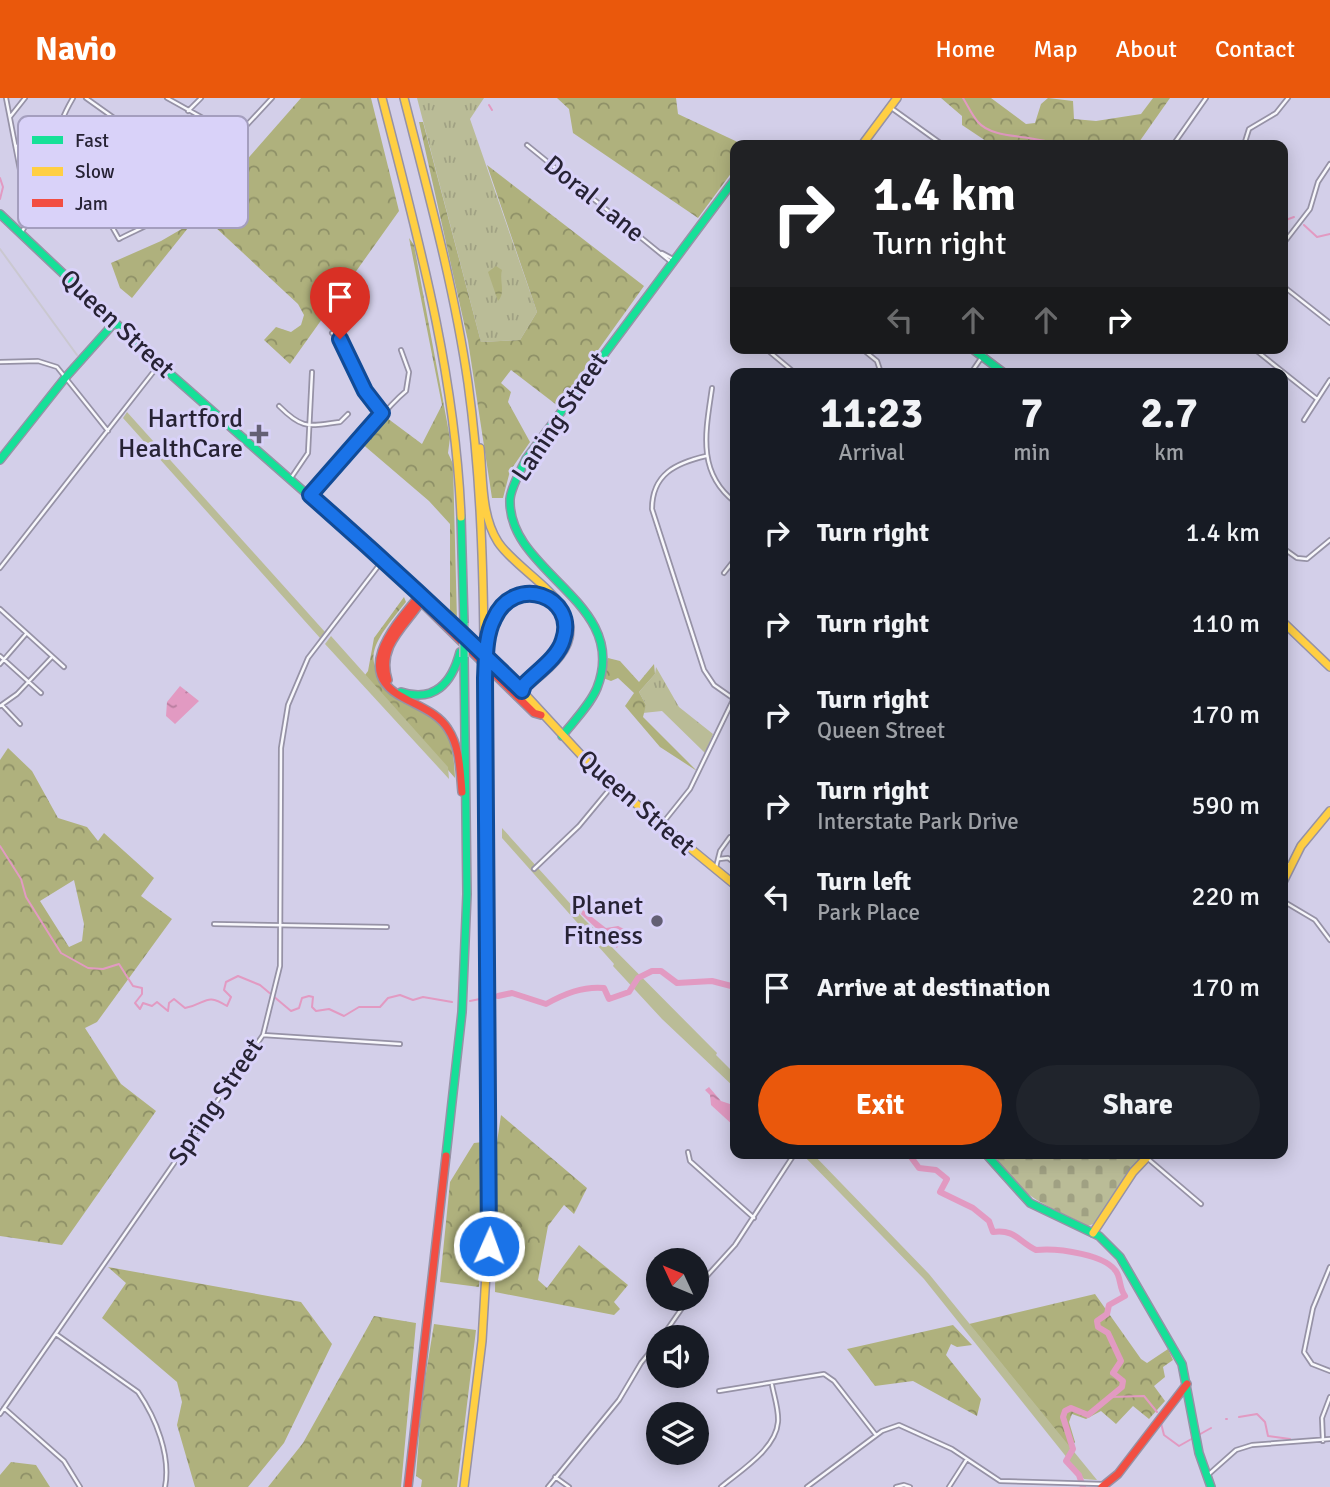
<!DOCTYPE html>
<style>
body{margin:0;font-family:Signika,sans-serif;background:#20242c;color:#f1f3f6;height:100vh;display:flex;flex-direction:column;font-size:26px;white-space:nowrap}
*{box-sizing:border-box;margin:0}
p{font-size:23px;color:#9ea1a6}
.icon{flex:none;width:38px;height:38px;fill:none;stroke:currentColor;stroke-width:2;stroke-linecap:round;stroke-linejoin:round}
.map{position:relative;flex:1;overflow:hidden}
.side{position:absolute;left:730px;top:270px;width:558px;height:791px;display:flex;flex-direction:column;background:#171b24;border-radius:14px;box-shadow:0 4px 18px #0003}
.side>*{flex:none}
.hud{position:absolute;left:730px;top:42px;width:558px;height:214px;border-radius:14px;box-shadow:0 4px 18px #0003;background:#202124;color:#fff;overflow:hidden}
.needle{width:46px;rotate:314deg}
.tools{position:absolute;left:646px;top:1150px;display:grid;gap:14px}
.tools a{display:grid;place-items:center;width:63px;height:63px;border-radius:50%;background:#171b24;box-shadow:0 4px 18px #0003;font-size:35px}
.pin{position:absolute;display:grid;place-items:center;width:60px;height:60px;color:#fff;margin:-72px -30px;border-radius:50% 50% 50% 0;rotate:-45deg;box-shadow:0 0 7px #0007}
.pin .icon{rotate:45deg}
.me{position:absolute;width:77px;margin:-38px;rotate:2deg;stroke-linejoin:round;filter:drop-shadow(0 0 5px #0008)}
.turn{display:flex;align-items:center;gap:24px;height:147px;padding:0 28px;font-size:32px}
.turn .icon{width:91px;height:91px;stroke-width:2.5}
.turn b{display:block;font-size:49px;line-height:60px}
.lanes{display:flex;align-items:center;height:66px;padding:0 28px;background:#0003;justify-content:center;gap:35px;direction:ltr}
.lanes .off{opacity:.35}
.eta{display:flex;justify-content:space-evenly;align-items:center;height:119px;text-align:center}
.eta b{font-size:42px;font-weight:800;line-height:49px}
.button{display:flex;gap:14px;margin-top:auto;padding:14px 28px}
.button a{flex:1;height:80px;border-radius:42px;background:#ea580c;color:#fff;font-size:28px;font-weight:800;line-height:80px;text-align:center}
.button a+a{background:#20242c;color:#f1f3f6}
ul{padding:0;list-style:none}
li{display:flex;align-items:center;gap:21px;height:91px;padding:0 28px}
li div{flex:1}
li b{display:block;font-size:26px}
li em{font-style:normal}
header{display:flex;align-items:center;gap:42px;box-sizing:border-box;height:98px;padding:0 35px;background:#ea580c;color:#fff}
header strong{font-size:33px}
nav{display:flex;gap:38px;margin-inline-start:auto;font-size:24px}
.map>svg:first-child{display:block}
</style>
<header>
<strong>Navio</strong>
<nav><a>Home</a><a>Map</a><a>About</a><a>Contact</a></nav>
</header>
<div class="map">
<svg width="1330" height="1389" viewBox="0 0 1330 1389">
<defs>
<pattern id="grass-tufts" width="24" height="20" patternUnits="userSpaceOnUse" patternTransform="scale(1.75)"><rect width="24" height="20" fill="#babc97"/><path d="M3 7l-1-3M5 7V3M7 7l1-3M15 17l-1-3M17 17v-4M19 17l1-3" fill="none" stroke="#a0a183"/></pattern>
<pattern id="forest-crowns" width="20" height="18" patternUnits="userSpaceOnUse" patternTransform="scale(1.75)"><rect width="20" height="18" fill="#afb17d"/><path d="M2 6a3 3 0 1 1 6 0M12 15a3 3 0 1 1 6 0" fill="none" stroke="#8e9067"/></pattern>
<pattern id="cemetery-stones" width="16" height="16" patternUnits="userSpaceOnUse" patternTransform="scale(1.75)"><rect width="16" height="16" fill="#babc97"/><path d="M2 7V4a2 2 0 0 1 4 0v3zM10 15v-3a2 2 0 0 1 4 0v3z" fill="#a0a183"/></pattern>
<pattern id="water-ripples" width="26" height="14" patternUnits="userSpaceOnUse" patternTransform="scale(1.75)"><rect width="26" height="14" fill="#e29ac2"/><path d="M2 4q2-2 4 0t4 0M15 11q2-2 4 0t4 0" fill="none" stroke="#b77d9e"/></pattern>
</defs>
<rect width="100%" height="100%" fill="#d3cfe9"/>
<!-- grass -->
<path fill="url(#grass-tufts)" d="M417,0H484L470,21L537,214L520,242L481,244Z
M656,569L679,609L713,636L705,655L662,613L643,615L646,607L639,594L655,576Z"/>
<!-- forest -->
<path fill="url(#forest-crowns)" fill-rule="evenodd" d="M301,0H371L399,113L290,266L264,242L276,229L291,234L301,227L304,217L298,206L200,115Z
M557,0H676L678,16L744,47H735V70L698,120L573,35L569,11Z
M941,0H991L1026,26L1035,25L1041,6L1048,0L1073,3L1074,21L1096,23L1141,16L1153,0H1170L1137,47H992L962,27V18Z
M419,24H423L481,244L520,242L537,214L487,67L644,188L558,308L511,272L501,285L511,294L508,304L530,344L510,373L503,400H492L468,243Z
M192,125L132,200L120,190L111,165L161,143Z
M409,140L414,147L450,340L448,355L453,366L457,523L450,515V426L429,403L360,344L383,317L422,346L442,307Z
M496,168L502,172C499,182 506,195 498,203L488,174Z
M404,499L406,504C367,552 356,568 413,605C423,612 436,618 443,628C453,643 454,662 455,680L365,577L368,573L374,540Z
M608,560L620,563L639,584L654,566L655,576L639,594L646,607L643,619L697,673L660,649L625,608L634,595L618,580L611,583L603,580Z
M8,650L32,673L58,720L87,729L98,743L104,735L154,780L141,798L172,821L97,924L85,930L121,986L156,1013L62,1147L0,1138V662ZM74,782L84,826L82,843L69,849L40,803Z
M501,1017L587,1090L574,1116L564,1107L548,1128L538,1182L547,1190L579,1147L628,1187L614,1204L620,1211L614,1217L495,1194L497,1044Z
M483,1044L485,1079L479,1189L440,1184L450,1084L474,1045Z
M108,1169L301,1204L332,1246L284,1345L248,1389H195L177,1327L182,1304L177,1284L102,1220L126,1185Z
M1095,1196L1141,1261L1147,1265L1168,1251L1173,1262L1163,1269L1165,1279L1154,1288L1165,1303L1149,1321L1133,1308L1116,1326L1101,1313L1086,1321L1072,1316L1069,1324L1075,1344L1070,1350L969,1226Z
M374,1218L416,1225L401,1389H268L303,1345Z
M434,1226L476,1232L457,1389H421L422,1382L416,1378L422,1300Z
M953,1227L972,1247L957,1249L951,1246L946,1257L981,1301L977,1318L913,1283L875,1288L847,1251Z
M11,1364L36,1367L50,1389H0V1377Z"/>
<!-- cemetery -->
<path fill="url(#cemetery-stones)" d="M991,1055H1147L1093,1126L1088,1128C1041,1104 1023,1102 991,1055Z"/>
<!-- park -->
<path fill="#babc97" d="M127,314L325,534L320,540L123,320Z
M331,538L448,669L449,681L325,546Z
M502,730L585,822L717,955L716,957L735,976V990L662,921L613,868L614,866L502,740Z
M801,1055H812L929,1176L1097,1382L1084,1381L924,1181Z"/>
<!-- water -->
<path fill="url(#water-ripples)" d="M180,588L199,603L175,626L166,618L167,604Z
M583,812L606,830L618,828L626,832L617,850L581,816Z
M709,989L721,1003L730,1006L735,1003V1029L711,1007L710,997L705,992Z"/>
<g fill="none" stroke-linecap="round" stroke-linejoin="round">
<!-- stream -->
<path stroke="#e29ac2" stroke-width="2" d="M963,0C968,8 972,17 978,24C993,42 1034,36 1058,47
M489,7L492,12
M0,80L3,89L0,101
M1283,123L1294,119
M1304,127L1317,139L1330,136
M0,748L21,781L26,799L61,855L88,870L103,871L119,866L133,888L142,890V896L135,905L140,911L143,905L152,908L157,904L168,913L169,905L174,901L185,910C207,906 205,894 227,908L231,899L224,892L226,884L238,878L260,887L291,913L299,910L302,900L309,898L313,899L312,909L316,913L329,911L344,918L359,909H380L388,900L400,897L413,902L423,899L452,904
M470,903L480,901
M1111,1299L1144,1298L1157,1314
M1239,1319L1257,1316L1265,1324L1268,1338L1290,1341
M1226,1321H1227
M1161,1325L1164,1337L1179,1348L1211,1330"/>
<!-- river -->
<path stroke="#e29ac2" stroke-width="6" d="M498,898L512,895L546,906C564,896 583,888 604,890L609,901L629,894L638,880L652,873H661L677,885L712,883L735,889
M908,1055L919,1070L936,1072L947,1081L940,1094L973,1110L989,1123L993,1134C1015,1131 1018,1143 1036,1152C1056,1150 1110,1156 1118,1177C1121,1185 1120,1191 1125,1198L1109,1207L1107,1216L1097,1223L1098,1229L1108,1235L1121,1263L1113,1275L1123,1283L1122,1289L1088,1317L1071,1310L1065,1313L1063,1319L1073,1351L1066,1363L1079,1377L1083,1389"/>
<defs>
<path id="street" d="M6,0L28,113V124L21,135
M73,0C49,41 57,51 66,95C95,98 106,117 119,141C145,127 184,116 188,83L173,62L86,0
M167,0L212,25L230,43
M890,9L943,47
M188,13L201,0
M10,19L25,0
M527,47L671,164
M1173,47L1206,0
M1244,47L1249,31L1276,15L1288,0
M17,48L55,42
M58,51C103,48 139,83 158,120
M188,83L212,73L231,44L272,0
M1283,146L1310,111L1318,84L1330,66
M662,155L673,161
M1283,188L1330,225
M332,235C355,256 357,294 382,315
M765,250L795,275
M861,250L877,263L881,275
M1253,250L1317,301
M0,264L38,263L57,269L108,333
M971,275L988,250
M712,290C706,332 696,374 735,404
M279,308C303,332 308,328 340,324L348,316
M1304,322L1330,282
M706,358C676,365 652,376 652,411L704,572L714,587L734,601
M291,380L308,355L312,274
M1283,387V392
M310,397C328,376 348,357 366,337C380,320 389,307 406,293L409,274L401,252
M1283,450L1297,460L1307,461L1330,442
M0,470L158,268
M724,475L735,461
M0,511L64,569
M0,558L41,595
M0,566L26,536
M2,607L20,626
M0,608L17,596L51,560
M662,726L690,691L735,598
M719,761L728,760L735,765
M1283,763L1290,768
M716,769L720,753L730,739L735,741
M534,771L579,728L613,687
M1283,803L1315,822L1330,842
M214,826L387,829
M263,937L400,946
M688,1054L690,1063L754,1120
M1147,1060L1201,1106
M1330,1169L1313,1210L1304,1254L1312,1266L1330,1273
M696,1190L735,1147L795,1055
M56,1236L138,1294C156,1320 171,1358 165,1389
M662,1239L689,1200
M719,1293L824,1276L834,1283L876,1337
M4,1310L64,1363L80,1389
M0,1316L263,937L280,868L281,650L288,607L308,560L383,462
M1323,1343L1322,1320L1330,1299
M1209,1376L1236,1352L1252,1347L1330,1341
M555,1379L569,1389
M548,1389L619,1302L641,1265L658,1244
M721,1389C740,1373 776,1351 778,1324C779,1312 774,1298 772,1287
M807,1389L882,1333L899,1327L952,1351L1000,1383L1102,1386
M896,1389L904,1387L910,1389
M949,1389L967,1361"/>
<path id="fast" d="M0,116L159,266L416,492
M971,250L1004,275
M0,362L65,280L115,224
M461,419L464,525
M488,547C492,532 495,514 508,504C529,488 571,503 565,533C560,563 530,570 522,593
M485,580L488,944
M401,594C434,605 452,585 460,554
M562,638C573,624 590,607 597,590C631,504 507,475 510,401C511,389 521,372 526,361L735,81
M985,1055L1030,1105L1099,1138L1120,1159L1182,1266L1199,1355L1211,1389
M446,1058L462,914L467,796L464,559"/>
<path id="slow" d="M382,0C418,140 455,273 461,419
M404,0C428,94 454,188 468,285C480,371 483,457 484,544
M862,47L897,0
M480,350C483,380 481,418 498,444C519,477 597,510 560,558C548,574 531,584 517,598
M416,492L522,593L595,672L735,787
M1283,524L1330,569
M1283,784L1301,748L1330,713
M1093,1135L1133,1074L1151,1055
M464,1389L482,1243L489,1125L488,944"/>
<path id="jam" d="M419,498C395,527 352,574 404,600C420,609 438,615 448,631C460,649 460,673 462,694
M423,501L426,509L534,615L541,617
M388,582C377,547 406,528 423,501
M408,1389L446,1058
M1102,1389L1118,1376L1187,1286"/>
</defs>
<!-- street casing -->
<use href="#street" stroke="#9692a6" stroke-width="6"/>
<!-- fast casing -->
<use href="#fast" stroke="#9692a6" stroke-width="10"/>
<!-- slow casing -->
<use href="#slow" stroke="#9692a6" stroke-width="10"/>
<!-- jam casing -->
<use href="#jam" stroke="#9692a6" stroke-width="10"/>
<!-- street -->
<use href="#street" stroke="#f8f8fc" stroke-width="2.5"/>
<!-- fast -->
<use href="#fast" stroke="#16e098" stroke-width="7"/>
<!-- slow -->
<use href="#slow" stroke="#ffcf43" stroke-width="7"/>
<!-- jam -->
<use href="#jam" stroke="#f24e42" stroke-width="7"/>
<!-- rail -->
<path stroke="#cac8d0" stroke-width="2" d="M0,151L77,257"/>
<defs>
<path id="fast-bridge" d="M464,525V559"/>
<path id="jam-bridge" d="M484,544L485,580"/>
</defs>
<!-- fast-bridge casing -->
<use href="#fast-bridge" stroke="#b4b2bf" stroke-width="10" stroke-linecap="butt"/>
<!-- jam-bridge casing -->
<use href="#jam-bridge" stroke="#b4b2bf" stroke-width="10" stroke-linecap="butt"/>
<!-- fast-bridge -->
<use href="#fast-bridge" stroke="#16e098" stroke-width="7"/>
<!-- jam-bridge -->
<use href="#jam-bridge" stroke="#f24e42" stroke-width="7"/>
</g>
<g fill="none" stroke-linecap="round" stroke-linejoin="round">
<defs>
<path id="route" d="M340,241L365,293L382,315L310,397C383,461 453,526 522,593L524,587C536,574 558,560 563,542C578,498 514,475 494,521C485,538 486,561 485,580L489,1148"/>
</defs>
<!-- route casing -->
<use href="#route" stroke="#114b97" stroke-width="18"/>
<!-- route -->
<use href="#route" stroke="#1a73e8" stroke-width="12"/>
</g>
<!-- markers -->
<g fill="#635f74" stroke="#d9d2f9" stroke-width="2.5">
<path d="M255.5 325.5h7v7h7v7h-7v7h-7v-7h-7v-7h7z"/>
<circle cx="657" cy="823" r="7"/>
</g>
<g text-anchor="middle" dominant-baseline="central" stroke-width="6" stroke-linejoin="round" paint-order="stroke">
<!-- street labels -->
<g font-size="26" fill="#272335" stroke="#d9d2f9">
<text transform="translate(594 101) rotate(39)">Doral Lane</text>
<text transform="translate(117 226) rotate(43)">Queen Street</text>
<text transform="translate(560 319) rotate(-56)">Laning Street</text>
<text transform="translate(636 705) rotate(41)">Queen Street</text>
<text transform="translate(216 1004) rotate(-56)">Spring Street</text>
</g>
<!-- poi labels -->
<g font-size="26" fill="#272335" stroke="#d9d2f9" text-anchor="end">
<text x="243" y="321">Hartford<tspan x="243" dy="30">HealthCare</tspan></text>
<text x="643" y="808">Planet<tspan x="643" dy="30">Fitness</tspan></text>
</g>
</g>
<!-- legend -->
<rect x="18" y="18" width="230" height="112" rx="10" fill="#d9d2f9" stroke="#a49ebe" stroke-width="2"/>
<rect x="32" y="38" width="31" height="8" fill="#16e098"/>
<rect x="32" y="69" width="31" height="9" fill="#ffcf43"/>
<rect x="32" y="101" width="31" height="8" fill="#f24e42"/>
<g font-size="19" fill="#272335">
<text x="75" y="49">Fast</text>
<text x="75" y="80">Slow</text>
<text x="75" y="112">Jam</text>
</g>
</svg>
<div class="tools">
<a><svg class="needle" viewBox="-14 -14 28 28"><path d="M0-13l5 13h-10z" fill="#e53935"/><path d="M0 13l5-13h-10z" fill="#9ea1a6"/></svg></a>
<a><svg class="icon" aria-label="sound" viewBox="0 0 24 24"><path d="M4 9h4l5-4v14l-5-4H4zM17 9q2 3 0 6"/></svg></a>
<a><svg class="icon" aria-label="layers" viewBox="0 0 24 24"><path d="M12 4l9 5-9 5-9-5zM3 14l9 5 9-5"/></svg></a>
</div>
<div class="pin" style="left:340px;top:241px;background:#d93025"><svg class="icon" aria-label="arrive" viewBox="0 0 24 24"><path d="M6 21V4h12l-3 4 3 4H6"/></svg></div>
<svg class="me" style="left:489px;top:1148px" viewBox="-20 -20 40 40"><circle r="17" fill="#1a73e8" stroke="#fff" stroke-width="3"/><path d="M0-11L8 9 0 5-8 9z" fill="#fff"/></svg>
<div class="hud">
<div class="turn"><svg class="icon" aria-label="right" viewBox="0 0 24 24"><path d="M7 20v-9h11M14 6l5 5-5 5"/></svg><div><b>1.4 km</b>Turn right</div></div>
<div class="lanes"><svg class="icon off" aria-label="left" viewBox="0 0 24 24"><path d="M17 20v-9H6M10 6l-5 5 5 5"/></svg><svg class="icon off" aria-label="ahead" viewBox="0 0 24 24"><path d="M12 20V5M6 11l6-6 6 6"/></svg><svg class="icon off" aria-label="ahead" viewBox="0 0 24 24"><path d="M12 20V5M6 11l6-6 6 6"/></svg><svg class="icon" aria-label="right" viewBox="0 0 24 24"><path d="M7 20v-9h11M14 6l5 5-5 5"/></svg></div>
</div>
<section class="side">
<div class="eta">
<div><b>11:23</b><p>Arrival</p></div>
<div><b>7</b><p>min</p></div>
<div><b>2.7</b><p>km</p></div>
</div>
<ul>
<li><svg class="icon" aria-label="right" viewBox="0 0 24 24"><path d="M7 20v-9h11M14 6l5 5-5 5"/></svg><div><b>Turn right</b></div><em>1.4 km</em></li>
<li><svg class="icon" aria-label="right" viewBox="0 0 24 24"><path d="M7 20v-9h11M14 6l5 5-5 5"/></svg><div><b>Turn right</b></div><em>110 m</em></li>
<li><svg class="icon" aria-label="right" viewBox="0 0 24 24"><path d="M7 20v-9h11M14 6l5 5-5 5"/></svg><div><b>Turn right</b><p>Queen Street</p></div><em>170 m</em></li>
<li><svg class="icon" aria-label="right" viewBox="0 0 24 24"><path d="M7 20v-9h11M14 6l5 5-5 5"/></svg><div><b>Turn right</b><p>Interstate Park Drive</p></div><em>590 m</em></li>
<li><svg class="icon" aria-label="left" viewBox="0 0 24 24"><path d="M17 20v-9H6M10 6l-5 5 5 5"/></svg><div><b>Turn left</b><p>Park Place</p></div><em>220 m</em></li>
<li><svg class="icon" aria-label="arrive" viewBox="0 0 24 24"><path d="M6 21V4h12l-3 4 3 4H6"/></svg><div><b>Arrive at destination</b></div><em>170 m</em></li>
</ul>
<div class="button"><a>Exit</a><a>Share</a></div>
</section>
</div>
